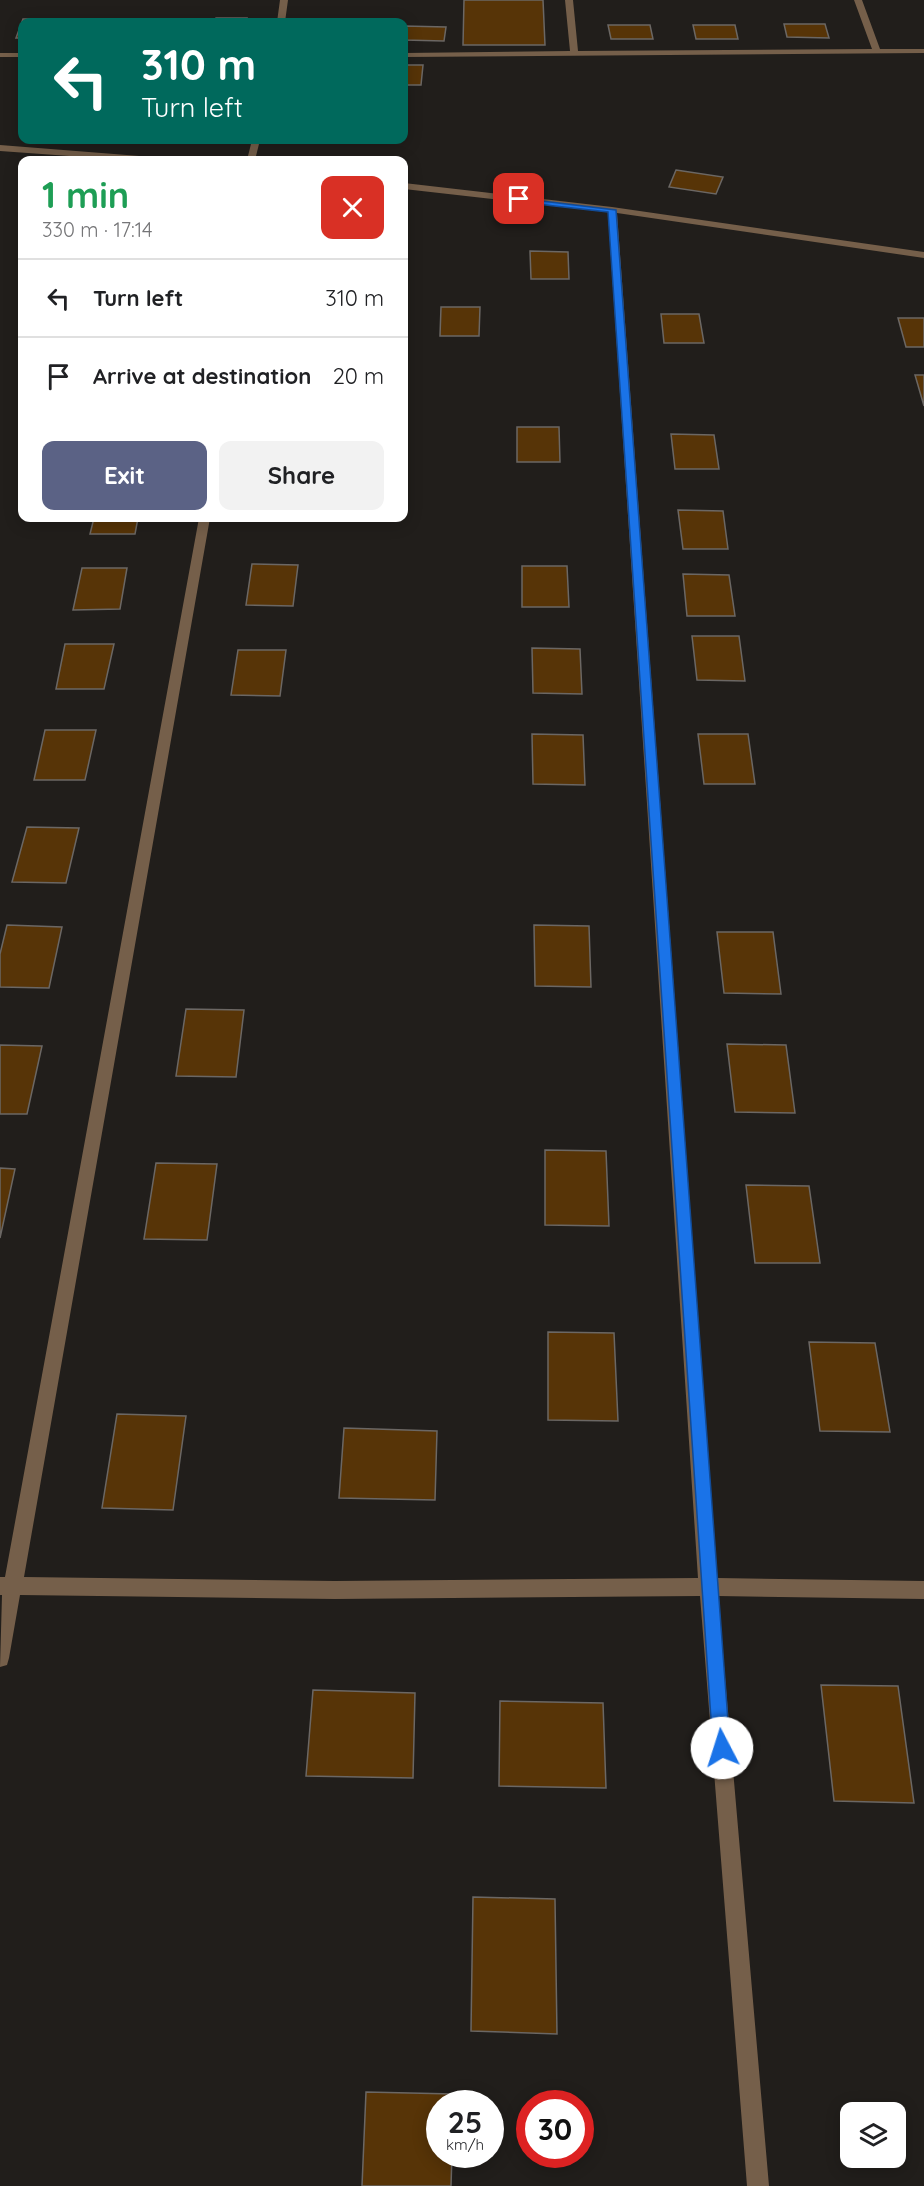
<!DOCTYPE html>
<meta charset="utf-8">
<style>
body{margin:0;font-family:Quicksand,sans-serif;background:#f2f2f2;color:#202124;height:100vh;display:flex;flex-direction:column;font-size:22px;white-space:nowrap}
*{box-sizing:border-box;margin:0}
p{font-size:20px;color:#757577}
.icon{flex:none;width:33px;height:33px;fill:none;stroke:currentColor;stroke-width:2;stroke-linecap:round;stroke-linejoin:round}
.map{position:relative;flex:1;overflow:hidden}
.drawer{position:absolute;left:18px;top:156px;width:390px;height:366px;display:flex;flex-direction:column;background:#fff;border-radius:12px;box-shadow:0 3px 15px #0003}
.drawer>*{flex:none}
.banner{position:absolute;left:18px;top:18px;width:390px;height:126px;border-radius:12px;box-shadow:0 3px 15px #0003;background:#00695c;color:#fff;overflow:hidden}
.controls{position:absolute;left:840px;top:2102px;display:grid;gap:12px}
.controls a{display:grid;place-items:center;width:66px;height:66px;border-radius:12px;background:#fff;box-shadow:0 3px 15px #0003;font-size:30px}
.speed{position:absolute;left:426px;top:2090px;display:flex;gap:12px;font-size:30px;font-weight:700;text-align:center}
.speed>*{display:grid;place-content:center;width:78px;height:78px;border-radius:50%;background:#fff;box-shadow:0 3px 15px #0003;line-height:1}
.speed small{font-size:15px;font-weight:400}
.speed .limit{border:9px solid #d22;background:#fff;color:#111}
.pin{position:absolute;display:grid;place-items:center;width:51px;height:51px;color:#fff;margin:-26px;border-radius:12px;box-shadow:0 3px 9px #0006}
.me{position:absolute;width:66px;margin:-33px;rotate:355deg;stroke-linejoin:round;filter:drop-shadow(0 0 4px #0008)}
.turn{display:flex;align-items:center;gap:21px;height:126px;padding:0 24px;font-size:27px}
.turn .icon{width:78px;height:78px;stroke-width:2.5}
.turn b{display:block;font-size:42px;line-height:51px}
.round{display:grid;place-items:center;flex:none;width:63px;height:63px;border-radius:12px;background:#f2f2f2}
.head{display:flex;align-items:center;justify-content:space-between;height:102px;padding:0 24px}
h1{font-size:36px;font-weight:800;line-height:45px;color:#1e9e55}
.button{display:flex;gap:12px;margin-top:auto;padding:12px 24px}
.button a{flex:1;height:69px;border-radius:12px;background:#5b6285;color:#fff;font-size:24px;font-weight:800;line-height:69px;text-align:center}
.button a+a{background:#f2f2f2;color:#202124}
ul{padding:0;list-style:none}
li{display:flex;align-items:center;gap:18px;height:78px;padding:0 24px;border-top:2px solid #e0e0e0}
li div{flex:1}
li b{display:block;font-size:22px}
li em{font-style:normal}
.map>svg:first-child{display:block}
</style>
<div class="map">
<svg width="924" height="2186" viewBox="0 0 924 2186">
<rect width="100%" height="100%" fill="#211e1b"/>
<!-- building -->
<path fill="#573407" stroke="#6b6764" stroke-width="1.5" d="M464,0H543L545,45H463Z
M216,18H247L246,22H215Z
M23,19H54L53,22H22V38H16Z
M784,24H825L829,38L787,37Z
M608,25H650L653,39H611Z
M693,25H735L738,39H696Z
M404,26L446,27L444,41L404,40Z
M404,65H423L421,85H404Z
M676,170L723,177L716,194L669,187Z
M530,251L568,252L569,279H531Z
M441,307H480L479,336H440Z
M661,314H699L704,343H664Z
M898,318H924V347H906Z
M915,375H924V406Z
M517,427H559L560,462H517Z
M671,434L714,435L719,469H675Z
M678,510L723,511L728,549H683Z
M94,518H138L135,534H90Z
M252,564L298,565L293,606L246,605Z
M522,566H567L569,607H522Z
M82,568H127L120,609L73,610Z
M683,574L729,575L735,616H687Z
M692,636H739L745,681L697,680Z
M65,644H114L104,689H56Z
M532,648L580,649L582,694L533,693Z
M238,650H286L280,696L231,695Z
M45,730H96L85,780H34Z
M532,734L583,735L585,785L533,784Z
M698,734H748L755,784H704Z
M27,827L79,828L66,883L12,882Z
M7,925L62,927L49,988L0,987V954Z
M534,925L589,926L591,987L535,986Z
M717,932H773L781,994L724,993Z
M186,1009L244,1010L236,1077L176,1076Z
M727,1044L786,1045L795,1113L735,1112Z
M0,1045L42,1046L27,1114H0Z
M545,1150L606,1151L609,1226L545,1225Z
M156,1163L217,1164L207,1240L144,1239Z
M0,1168L15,1169L0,1238Z
M746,1185L809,1186L820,1263H755Z
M548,1332L614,1333L618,1421L548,1420Z
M809,1342L875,1343L890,1432L820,1431Z
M117,1414L186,1416L173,1510L102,1508Z
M344,1428L437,1431L435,1500L339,1498Z
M821,1685L898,1686L914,1803L834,1801Z
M313,1690L415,1693L413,1778L306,1776Z
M500,1701L603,1703L606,1788L499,1786Z
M473,1897L555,1899L557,2034L471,2031Z
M366,2092L453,2094V2103H440V2154H452L451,2186H362Z"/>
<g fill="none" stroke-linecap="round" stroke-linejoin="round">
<!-- street -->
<path fill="#755f4a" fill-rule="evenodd" d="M280,0H288L285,22H277Z
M565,0H573L578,51L872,49L854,0H862L880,49H924V53L404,57V53L570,51Z
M0,53H22V57H0Z
M252,140H260L255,160H247Z
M0,145L152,157L156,160H125L0,151Z
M404,183L612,207L924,252V258L617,213L717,1578L924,1581V1599L718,1596L769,2186H747L700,1596L335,1599L20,1595L9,1658L7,1665L0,1667L2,1595H0V1577H5L199,518H210L24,1577L335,1581L698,1578L608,212L404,189Z"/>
</g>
<!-- route -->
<path fill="#1a73e8" stroke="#114b97" stroke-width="1.5" d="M517,198L616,210L730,1748L728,1755L722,1757L715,1755L713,1748L608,212L519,202Z"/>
</svg>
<div class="controls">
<a><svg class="icon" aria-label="layers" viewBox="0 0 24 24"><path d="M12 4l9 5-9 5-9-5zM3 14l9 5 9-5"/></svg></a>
</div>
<div class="speed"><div>25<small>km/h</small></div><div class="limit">30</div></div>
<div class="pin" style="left:519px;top:199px;background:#d93025"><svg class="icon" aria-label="arrive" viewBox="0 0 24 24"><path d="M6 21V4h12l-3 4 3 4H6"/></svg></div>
<svg class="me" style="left:722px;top:1748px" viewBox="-20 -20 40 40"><circle r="19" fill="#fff"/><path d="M0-13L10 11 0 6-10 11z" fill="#1a73e8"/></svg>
<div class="banner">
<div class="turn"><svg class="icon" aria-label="left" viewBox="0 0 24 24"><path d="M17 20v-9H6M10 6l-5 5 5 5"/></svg><div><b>310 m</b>Turn left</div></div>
</div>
<section class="drawer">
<div class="head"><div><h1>1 min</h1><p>330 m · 17:14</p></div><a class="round" style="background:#d93025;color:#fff"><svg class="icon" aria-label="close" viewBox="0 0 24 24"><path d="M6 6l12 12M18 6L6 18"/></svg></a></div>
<ul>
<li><svg class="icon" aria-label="left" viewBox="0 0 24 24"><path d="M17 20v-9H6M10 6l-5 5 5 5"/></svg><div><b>Turn left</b></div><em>310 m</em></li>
<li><svg class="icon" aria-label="arrive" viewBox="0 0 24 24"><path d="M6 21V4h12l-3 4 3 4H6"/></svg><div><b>Arrive at destination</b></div><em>20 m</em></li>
</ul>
<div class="button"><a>Exit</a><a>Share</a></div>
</section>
</div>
